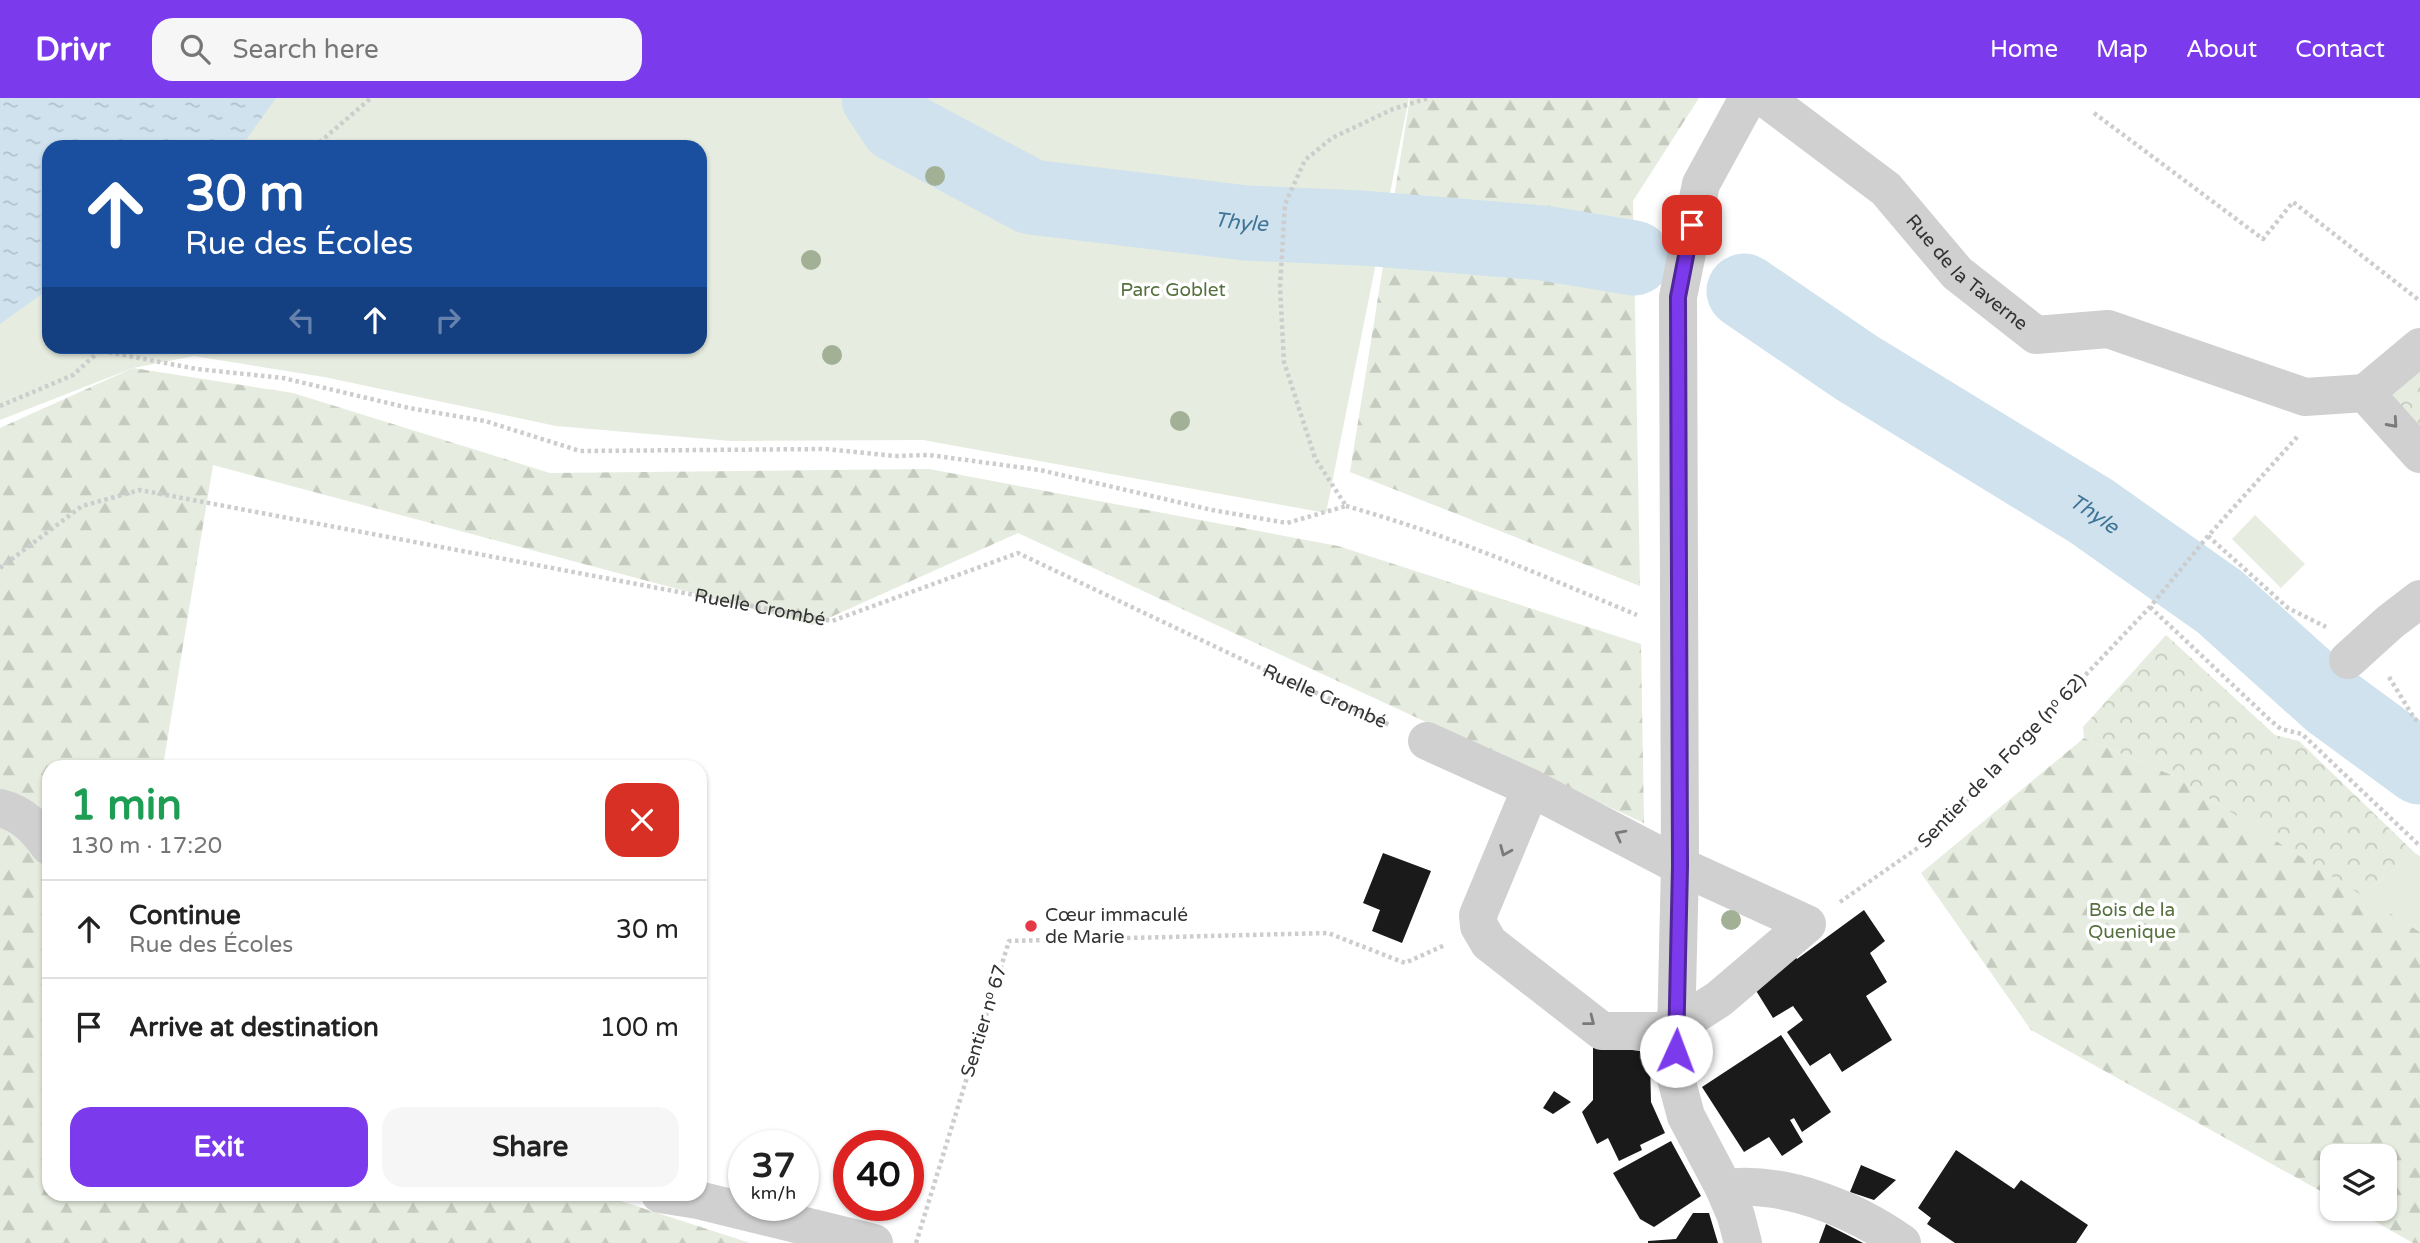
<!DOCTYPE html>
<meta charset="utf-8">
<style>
body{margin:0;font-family:"Varela Round",sans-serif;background:#f6f6f6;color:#222;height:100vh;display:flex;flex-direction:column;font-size:26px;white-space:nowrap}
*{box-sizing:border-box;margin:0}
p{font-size:23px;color:#767676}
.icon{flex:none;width:38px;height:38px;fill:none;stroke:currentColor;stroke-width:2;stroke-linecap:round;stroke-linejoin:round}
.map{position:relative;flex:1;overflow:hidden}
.sheet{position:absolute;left:42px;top:662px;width:665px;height:441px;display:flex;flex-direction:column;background:#fff;border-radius:21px;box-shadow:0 2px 5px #0004}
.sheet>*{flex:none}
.top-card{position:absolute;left:42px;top:42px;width:665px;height:214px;border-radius:21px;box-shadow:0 2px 5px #0004;background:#1a4fa0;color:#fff;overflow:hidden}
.tools{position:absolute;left:2320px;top:1046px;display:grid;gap:14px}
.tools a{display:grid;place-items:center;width:77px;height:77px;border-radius:14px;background:#fff;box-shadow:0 2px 5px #0004;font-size:35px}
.speed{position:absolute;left:728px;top:1032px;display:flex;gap:14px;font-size:35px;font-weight:700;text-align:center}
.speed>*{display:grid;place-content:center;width:91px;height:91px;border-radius:50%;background:#fff;box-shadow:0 2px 5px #0004;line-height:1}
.speed small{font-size:18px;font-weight:400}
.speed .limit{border:10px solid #d22;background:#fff;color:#111}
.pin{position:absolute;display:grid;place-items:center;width:60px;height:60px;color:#fff;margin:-30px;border-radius:14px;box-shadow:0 4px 10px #0006}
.me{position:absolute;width:77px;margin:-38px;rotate:2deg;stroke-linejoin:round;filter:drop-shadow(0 0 5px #0008)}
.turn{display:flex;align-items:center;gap:24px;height:147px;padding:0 28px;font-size:32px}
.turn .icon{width:91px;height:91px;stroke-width:2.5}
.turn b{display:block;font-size:49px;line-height:60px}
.lanes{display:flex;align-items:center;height:66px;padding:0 28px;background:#0003;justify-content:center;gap:35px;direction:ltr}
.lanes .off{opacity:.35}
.round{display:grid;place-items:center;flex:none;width:74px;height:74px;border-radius:21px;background:#f6f6f6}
.summary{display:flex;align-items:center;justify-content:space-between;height:119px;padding:0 28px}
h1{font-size:42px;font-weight:800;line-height:52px;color:#1e9e55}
.button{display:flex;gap:14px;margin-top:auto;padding:14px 28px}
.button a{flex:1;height:80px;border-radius:21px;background:#7c3aed;color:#fff;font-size:28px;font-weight:800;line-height:80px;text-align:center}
.button a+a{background:#f6f6f6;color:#222}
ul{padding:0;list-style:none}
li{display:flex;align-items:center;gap:21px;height:98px;padding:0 28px;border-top:2px solid #e0e0e0}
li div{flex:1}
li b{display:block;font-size:26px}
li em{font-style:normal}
header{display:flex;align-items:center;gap:42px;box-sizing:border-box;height:98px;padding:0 35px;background:#7c3aed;color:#fff}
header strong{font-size:33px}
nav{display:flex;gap:38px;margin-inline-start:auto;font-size:24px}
.search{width:490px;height:63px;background:#f6f6f6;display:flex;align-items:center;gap:18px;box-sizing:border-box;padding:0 24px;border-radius:21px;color:#767676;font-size:26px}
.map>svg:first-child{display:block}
</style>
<header>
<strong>Drivr</strong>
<div class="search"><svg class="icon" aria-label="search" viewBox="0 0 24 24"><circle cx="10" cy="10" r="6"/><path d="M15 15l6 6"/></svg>Search here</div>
<nav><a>Home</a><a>Map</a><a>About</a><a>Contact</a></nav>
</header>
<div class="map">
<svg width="2420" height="1145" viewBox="0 0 2420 1145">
<defs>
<pattern id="forest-firs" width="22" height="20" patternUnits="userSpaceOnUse" patternTransform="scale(1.75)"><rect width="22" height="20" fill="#e6ecdf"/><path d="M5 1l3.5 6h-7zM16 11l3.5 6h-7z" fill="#c6cbc0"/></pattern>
<pattern id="park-crowns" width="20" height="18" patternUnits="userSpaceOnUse" patternTransform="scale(1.75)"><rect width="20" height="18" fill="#e6ecdf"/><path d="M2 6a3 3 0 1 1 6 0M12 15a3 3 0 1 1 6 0" fill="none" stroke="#c6cbc0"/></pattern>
<pattern id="water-ripples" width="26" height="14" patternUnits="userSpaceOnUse" patternTransform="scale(1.75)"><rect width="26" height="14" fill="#cfe2ee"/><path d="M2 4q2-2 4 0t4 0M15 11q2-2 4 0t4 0" fill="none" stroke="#b2c2cd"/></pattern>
</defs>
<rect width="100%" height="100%" fill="#fff"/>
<!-- forest -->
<path fill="url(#forest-firs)" d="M1410,0H1699L1633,103L1640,488L1350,374Z
M133,270L293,295L550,375L929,371L1338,448L1641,546L1644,725L1018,435L813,527L213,367L163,668H49V1096H599L750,1145H0V330Z
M2084,640L2174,678L2420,834V1145H2413L2353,1111H2385V1059H2333V1100L2031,932L1921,775Z"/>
<!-- park -->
<path fill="url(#park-crowns)" d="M2420,249V356L2365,295Z
M2166,537L2275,637L2299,643L2415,755L2361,797L2174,678L2084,640L2083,629Z"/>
<!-- garden -->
<path fill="#e6ecdf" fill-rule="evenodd" d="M0,0H1409L1326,415L923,342L731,343L556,328L324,279L194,258L133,270L0,322ZM49,49H700V248H49Z
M2255,417L2305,466L2281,490L2232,441Z
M2415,755L2420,758V834L2361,797Z"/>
<!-- water -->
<path fill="url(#water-ripples)" d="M0,0H276L241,49H49V191L0,226Z"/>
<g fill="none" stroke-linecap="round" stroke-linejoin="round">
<!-- river -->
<g stroke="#cfe2ee" stroke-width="75">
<path id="s1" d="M879,0L897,27L1031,99L1246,125L1362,130L1543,145L1634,160"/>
<path id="s2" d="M1744,193L1857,270L2091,413L2220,504L2330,603L2420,669"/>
</g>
</g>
<!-- building -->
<path fill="#1a1a1a" d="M1383,755L1431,773L1402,845L1372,833L1380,812L1363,805Z
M1864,812L1885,843L1870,855L1887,884L1866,898L1892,942L1842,974L1830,955L1810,968L1787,934L1803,922L1793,908L1773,920L1755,891L1795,858L1797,861Z
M1781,937L1831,1014L1802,1034L1794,1020L1790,1022L1803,1044L1782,1058L1769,1039L1744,1054L1702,989Z
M1593,947L1640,953L1650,963L1651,1004L1665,1035L1640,1047L1642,1052L1619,1063L1608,1040L1597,1046L1582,1014L1593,1002Z
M1554,993L1571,1004L1553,1016L1543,1010Z
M1671,1043L1701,1098L1654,1129L1640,1121L1613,1075Z
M1956,1052L2014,1091L2021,1082L2088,1127L2076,1145H1955L1927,1126L1931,1120L1918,1110Z
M1861,1067L1896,1082L1874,1102L1850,1094Z
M1693,1115H1709L1718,1145H1648V1143L1676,1141Z
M1826,1126L1863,1145H1819Z"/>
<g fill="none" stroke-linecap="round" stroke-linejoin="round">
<!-- path -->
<g stroke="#cdcdcd" stroke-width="4.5" stroke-dasharray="3.5 3.5" stroke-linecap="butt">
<path d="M2094,15L2263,141L2293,104L2420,203"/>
<path d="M314,49L371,0"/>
<path d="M102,253L197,271L283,280L409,310L485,323L580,353L826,351L895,358L929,357L1040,372L1212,412L1287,425L1346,408L1315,360L1284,264L1280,189L1285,106L1305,62L1332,40L1393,11L1429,0"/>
<path d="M0,308L73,277L105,248"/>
<path d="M1346,408C1447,436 1541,477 1637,517"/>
<path d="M2208,438L2288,510L2326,529"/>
<path id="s3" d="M0,470L82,408L140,392L832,523L1018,455L1273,576L1390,627"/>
<path d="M2150,509L2271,623L2281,631L2302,636L2420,748"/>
<path d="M2389,579L2414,620L2420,625"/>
<path d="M1840,804L1929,742L2150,509L2208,438L2298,338"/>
<path d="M916,1145L1009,843L1328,835L1405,865L1445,847"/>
</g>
<!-- minor -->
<g stroke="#d0d0d0" stroke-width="38">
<path id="s4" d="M1765,0L1886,91L1957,175L2036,237L2108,231L2305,299L2365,295"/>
<path d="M2365,295L2420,356"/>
<path d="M2365,295L2420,249"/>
<path d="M2348,562L2390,524L2420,501"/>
<path d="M1427,643L1531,690L1680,768L1807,826L1719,901L1677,928L1658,933H1602L1489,845L1479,828L1478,817L1531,690"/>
<path d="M0,710C23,716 36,730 49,748"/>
<path d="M1724,1090C1784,1082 1853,1111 1902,1145"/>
<path d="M660,1096L698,1102L874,1145"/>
<path d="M1743,1145L1736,1118L1724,1090L1686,1018L1675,977L1680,768L1678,199L1701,86L1748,0"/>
</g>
</g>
<!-- trees -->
<g fill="#a2b095">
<circle cx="935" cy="78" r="10"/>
<circle cx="811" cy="162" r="10"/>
<circle cx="832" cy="257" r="10"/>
<circle cx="1180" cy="323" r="10"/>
<circle cx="1731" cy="822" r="10"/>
</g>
<!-- one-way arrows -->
<defs><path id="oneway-chevron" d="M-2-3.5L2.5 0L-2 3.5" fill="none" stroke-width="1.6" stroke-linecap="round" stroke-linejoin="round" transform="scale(1.75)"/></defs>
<g stroke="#7a7a7a">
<use href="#oneway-chevron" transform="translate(2393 325) rotate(48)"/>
<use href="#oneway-chevron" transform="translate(1620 737) rotate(-152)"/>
<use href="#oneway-chevron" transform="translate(1505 753) rotate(113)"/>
<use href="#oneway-chevron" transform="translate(1590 923) rotate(38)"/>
</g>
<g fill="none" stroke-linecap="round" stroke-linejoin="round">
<defs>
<path id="route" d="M1676,953L1680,768L1678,199L1692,127"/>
</defs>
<!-- route casing -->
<use href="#route" stroke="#51269a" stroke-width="18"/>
<!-- route -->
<use href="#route" stroke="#7c3aed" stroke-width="12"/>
</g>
<!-- markers -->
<circle fill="#e63946" stroke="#fff" stroke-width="2.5" cx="1031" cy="828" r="7"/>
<g text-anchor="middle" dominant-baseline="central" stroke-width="7" stroke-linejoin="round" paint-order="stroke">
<!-- street labels -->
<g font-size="19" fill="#333" stroke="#fff">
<text stroke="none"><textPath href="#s4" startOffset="268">Rue de la Taverne</textPath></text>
<text stroke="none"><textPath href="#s3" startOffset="794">Ruelle Crombé</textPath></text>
<text stroke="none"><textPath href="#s3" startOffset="1404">Ruelle Crombé</textPath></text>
<text transform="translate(2002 663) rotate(-46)">Sentier de la Forge (nᵒ 62)</text>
<text transform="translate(984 923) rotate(-73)">Sentier nᵒ 67</text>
</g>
<!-- park labels -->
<g font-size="19" fill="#56703f" stroke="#fff">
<text x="1173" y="192">Parc Goblet</text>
<text x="2132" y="812">Bois de la<tspan x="2132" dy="22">Quenique</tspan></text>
</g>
<!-- poi labels -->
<g font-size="19" fill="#333" stroke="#fff" text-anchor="start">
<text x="1045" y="817">Cœur immaculé<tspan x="1045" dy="22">de Marie</tspan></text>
</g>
<!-- water labels -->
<g font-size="21" font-style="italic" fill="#3f7597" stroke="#fff">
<text stroke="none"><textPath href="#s1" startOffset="396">Thyle</textPath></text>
<text stroke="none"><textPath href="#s2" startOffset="415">Thyle</textPath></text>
</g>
</g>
</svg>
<div class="tools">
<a><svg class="icon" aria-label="layers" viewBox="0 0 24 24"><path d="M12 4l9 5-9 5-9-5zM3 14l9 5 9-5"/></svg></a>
</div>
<div class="speed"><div>37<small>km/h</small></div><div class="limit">40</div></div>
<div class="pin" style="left:1692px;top:127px;background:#d93025"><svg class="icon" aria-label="arrive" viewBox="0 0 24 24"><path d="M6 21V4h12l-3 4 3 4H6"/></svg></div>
<svg class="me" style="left:1676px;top:953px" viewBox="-20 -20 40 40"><circle r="19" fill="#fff"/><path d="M0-13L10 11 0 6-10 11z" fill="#7c3aed"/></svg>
<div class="top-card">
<div class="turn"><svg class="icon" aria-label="ahead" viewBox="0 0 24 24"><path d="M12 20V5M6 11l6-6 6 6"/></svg><div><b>30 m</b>Rue des Écoles</div></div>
<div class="lanes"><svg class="icon off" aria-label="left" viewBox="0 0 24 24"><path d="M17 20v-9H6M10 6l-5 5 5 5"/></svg><svg class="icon" aria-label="ahead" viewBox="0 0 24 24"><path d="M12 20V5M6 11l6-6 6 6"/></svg><svg class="icon off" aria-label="right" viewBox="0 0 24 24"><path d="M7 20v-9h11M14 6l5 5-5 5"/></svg></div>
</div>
<section class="sheet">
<div class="summary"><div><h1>1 min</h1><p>130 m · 17:20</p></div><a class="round" style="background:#d93025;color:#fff"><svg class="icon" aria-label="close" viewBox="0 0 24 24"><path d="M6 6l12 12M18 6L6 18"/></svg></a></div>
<ul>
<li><svg class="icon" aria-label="ahead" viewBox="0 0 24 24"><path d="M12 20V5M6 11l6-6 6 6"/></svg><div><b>Continue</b><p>Rue des Écoles</p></div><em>30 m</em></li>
<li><svg class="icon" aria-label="arrive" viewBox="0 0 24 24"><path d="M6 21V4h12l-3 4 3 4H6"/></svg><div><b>Arrive at destination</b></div><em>100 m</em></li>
</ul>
<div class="button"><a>Exit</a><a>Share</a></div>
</section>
</div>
